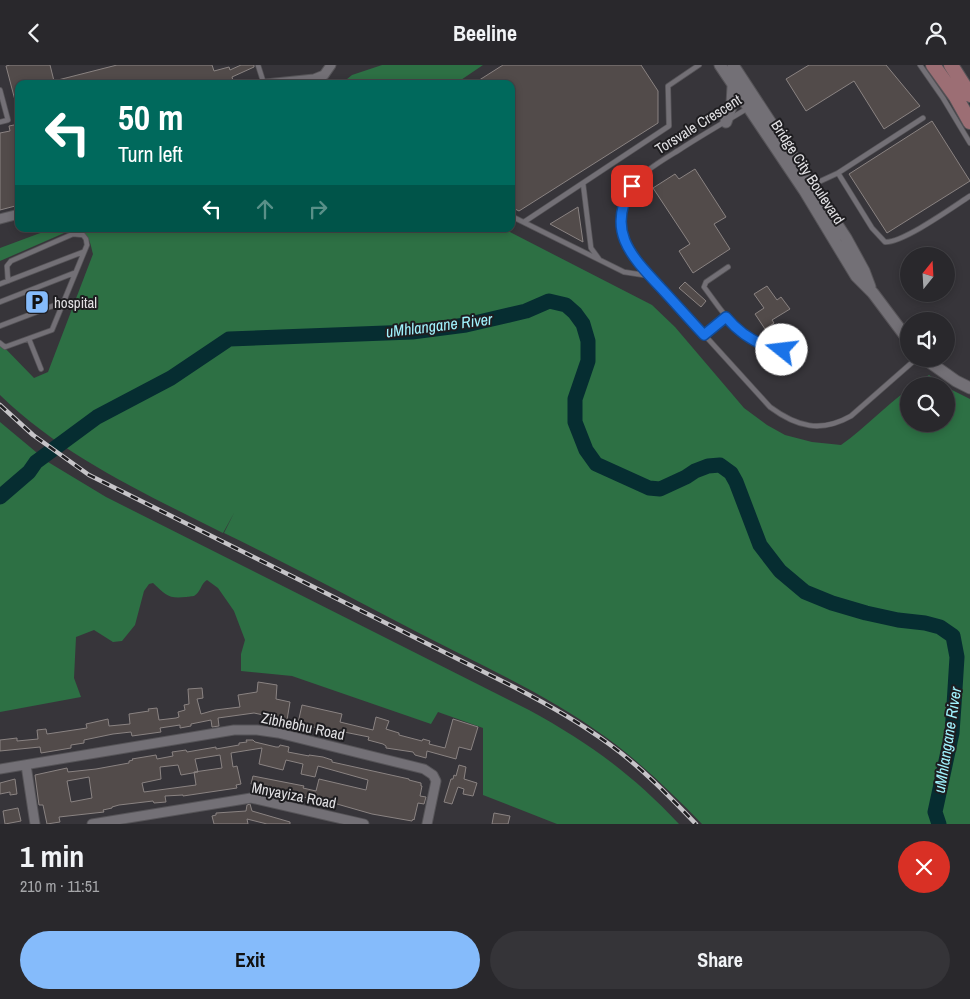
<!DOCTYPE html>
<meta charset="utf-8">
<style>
body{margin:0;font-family:"Archivo Narrow",sans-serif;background:#353438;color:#f1f3f6;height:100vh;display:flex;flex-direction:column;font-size:19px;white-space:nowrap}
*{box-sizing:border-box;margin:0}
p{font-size:16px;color:#a5a6a9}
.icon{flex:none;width:28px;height:28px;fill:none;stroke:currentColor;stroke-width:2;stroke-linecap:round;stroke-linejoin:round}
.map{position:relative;height:759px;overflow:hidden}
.details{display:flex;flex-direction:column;background:#29282c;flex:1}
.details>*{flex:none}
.top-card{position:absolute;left:15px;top:15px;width:500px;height:152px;border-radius:10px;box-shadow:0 2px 8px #0003,0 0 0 1px #454448;background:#00695c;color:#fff;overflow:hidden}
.needle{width:32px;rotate:18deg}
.buttons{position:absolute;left:900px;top:182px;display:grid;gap:10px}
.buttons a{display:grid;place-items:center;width:55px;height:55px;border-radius:50%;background:#29282c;box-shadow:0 2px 8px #0003,0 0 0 1px #454448;font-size:25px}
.pin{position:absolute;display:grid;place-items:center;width:42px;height:42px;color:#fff;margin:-21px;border-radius:10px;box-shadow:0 2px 8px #0006}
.me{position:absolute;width:55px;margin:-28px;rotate:286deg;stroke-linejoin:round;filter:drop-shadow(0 0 4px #0008)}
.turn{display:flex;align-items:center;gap:18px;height:105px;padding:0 20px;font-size:22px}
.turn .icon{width:65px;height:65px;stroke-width:2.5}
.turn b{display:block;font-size:35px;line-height:42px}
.lanes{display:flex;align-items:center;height:48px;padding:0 20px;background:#0003;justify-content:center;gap:25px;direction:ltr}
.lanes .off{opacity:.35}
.round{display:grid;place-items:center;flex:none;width:52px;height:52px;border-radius:26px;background:#353438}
.headline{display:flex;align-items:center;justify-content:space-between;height:85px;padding:0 20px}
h1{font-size:30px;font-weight:800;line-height:38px}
.primary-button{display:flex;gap:10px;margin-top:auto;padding:10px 20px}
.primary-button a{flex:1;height:58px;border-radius:30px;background:#85bbfb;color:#111;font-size:20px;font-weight:800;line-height:58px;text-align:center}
.primary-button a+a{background:#353438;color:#f1f3f6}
header{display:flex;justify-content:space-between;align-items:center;height:65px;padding:0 20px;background:#29282c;font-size:22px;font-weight:800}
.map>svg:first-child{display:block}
</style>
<header><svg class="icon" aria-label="back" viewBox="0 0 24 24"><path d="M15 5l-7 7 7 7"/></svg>Beeline<svg class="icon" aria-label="person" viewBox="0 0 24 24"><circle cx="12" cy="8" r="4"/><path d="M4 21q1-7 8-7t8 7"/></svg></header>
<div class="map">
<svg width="970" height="759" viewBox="0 0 970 759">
<rect width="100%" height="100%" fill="#37353a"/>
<!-- green -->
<path fill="#2d7044" d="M382,0H483L455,19H341L352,10Z
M51,164H504L652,240L675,262L744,343L767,360L785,370L812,377L841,380C865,363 885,341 909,324V359H946V322L970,334V759H702C672,728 642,699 607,673C549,630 482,601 419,568C354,534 290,500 224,468L234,448L223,468C144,428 64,392 0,330V278L34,313L48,307L93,189C90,176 88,163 71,165L0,196V183Z
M929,310L945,321H912Z
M0,357L48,397L106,432L529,645C589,678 631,708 679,759H557L483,730V663L438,647L431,659L292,611L241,606V589L245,575L234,546L218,523L207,515C201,518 201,527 194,531C193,531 187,532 186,532C168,534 166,530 153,518L149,519L144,526L135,560L122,576L113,577L94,565L76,572L74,613L81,632L0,647Z"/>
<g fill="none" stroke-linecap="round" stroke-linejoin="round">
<!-- river -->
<path stroke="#062d31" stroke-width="15" d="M0,432L29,407L36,397L97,352L171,313L229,274L412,267L466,260L526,246L549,236L566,240L575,248L583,259L588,276V296L575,334V357L586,385L596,399L649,423L660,424L686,412L695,406L708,401L720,400L731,408L736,417L760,480L780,506L805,527L832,538L866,548L898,555L925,558L940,562L953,571L957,592L954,640L952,668L935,747L939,759"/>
</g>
<!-- building -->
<path fill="#524b4a" stroke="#8a8382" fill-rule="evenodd" d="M10,0H50L54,16L117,0H212L214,6L229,2L230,5L241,0H254V2L232,12L234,19H19V39H16L6,1Z
M503,0H641L658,26V58L519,146L511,142V19H473Z
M809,0H886L920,41L884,64L854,16L806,46L786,14Z
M932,56L970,116L887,168L849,109Z
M19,59V140L0,145V68L10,66L9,61Z
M695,104L726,152L714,159L730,184L693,208L679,186L690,179L653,123L675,109L679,114Z
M578,142L583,177L550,159Z
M685,217L706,236L701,242L679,223Z
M767,221L777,235L781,232L790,244L772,255L774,258L765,264L755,249L764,243L754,229Z
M258,617L277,620L276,634L290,637L287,655L254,648L218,653L219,661L212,662L211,655L191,659V661L180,663V660L160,663L161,667L132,671L131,667L113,669L84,675V678L71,680V683L41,688L40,682L0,686V675L17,673V676L38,674L37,665L46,664L47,669L87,663L86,659L108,654L109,661L130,659L129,649L149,646L148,644L157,643L159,655L176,653L179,652L178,647L185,645L184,640L189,639L188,624L202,623L203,633L197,634L201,649L215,645L240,642L238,630L257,627Z
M302,640L342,649L340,657L373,665L376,652L389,656L386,664L399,668V670L422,676L423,674L430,676L429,679L445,683L453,654L478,662L471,685L459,682L456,694L427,686L426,693L415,690L413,687L386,683V681L383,679L368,675L369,672L339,666L338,670L325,667V665L298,658Z
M246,675H253L255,677L276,682H279L280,680L289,682L288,687L309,691V690L323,692L332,695V697L409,714V715L421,718V721H422L420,731L426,732L424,739L418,738L414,755L413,754L412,756L372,749L323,735L322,736L308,733L299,731V729L263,720V722L251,719L253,711L304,721L303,723L316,726L319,714L366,725L368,715L318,701L315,712L301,709L303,699L286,695L283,705L259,699L262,683L231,688L233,702L237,701L241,719L236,720L237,723L183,731V730L165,731L166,737L154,738L153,736L119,740L112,742V743L103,745L104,747L59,752L60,757L47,759L43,740H39L35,710L67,703L68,707L96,704L129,698V696L133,695L132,694L156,690L157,694L173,691L172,687L186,685L187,687L216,682V684L239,680V678L247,677ZM220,690L222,703L194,707L196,720L144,727L142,718L161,714L160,702L178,700L181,710L198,707L195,694ZM89,712L92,733L71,737L67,716Z
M459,700L466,702L464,714L477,718L473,731L463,729L464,724L458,722L452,739L444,737L451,714H453L454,710L456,711Z
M15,714L17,729L10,730V727L0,729V718Z
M250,739L252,746L290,757V759H267L247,754L248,759H214L212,751L216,750V748L246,746L247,740Z
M18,743L21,756L5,759L3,746Z
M494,748L510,751L508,759H492Z"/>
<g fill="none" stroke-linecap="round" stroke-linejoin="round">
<defs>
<path id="service" d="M258,0L264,19
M920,0L943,33L970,78
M0,25L8,55L0,57
M748,43C725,57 702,70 679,85C666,93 652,101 641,111C619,130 617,163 630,188L770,342C797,362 821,368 851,351L916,294
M838,108L872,163L885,177C903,178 953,142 970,131
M583,118L591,183L599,194
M812,120L838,108L923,53
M511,151L624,207L650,211
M524,157L669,61L668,21L699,0
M728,202L706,217L704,222C720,243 734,267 758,279C768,284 781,285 792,287
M0,219L83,187
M0,237L74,208
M0,261L63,237
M704,270L726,252
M29,274L41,304
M0,278L5,282L52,265L87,180L86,174L83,170L73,169L11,196L7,201L8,216"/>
<path id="minor" d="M266,19L314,14L324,10L331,0
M0,154L19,149
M26,700L35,759
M0,704L234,665H257L278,668L424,704L433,710L436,716L427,759
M92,759L251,733L364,759"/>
<path id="tertiary" d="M720,0L804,125L856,211L873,228L909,276
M733,0L846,173L864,206L870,222
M726,57L732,39L733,21
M925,294L956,316L970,323"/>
<path id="primary" d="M933,0L956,32L970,57
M951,0L970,30"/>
</defs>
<!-- service casing -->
<use href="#service" stroke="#565458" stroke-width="6"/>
<!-- minor casing -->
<use href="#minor" stroke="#565458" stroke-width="11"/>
<!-- tertiary casing -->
<use href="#tertiary" stroke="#565458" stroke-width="13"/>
<!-- primary casing -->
<use href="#primary" stroke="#565458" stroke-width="16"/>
<!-- service -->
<use href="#service" stroke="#737076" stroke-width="4.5"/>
<!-- minor -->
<use href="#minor" stroke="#737076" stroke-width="9"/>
<!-- tertiary -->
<use href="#tertiary" stroke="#737076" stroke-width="11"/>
<!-- primary -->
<use href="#primary" stroke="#9c6e74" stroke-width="14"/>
<defs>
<path id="rail" d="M0,340L33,370L89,410L514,622C547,639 579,657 609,679C641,702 669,731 696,759"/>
</defs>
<!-- rail casing -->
<use href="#rail" stroke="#c6c4c8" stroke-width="4.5"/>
<!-- rail -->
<use href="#rail" stroke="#1e1d20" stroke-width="2.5" stroke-dasharray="8" stroke-linecap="butt"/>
</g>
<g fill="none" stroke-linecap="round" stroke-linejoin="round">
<defs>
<path id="route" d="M632,121C606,165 630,190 660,222C675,238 689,254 704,270L726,252C741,270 758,281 782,285"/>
</defs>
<!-- route casing -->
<use href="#route" stroke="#114b97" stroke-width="12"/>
<!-- route -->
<use href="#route" stroke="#1a73e8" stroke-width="9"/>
</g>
<!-- icons -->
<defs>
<symbol id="parking-square" viewBox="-11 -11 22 22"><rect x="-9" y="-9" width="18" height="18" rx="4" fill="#85bbfb" stroke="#1e1d20"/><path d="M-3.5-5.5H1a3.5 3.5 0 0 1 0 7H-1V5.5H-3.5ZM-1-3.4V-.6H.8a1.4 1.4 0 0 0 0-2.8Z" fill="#111"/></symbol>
</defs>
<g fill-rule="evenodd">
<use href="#parking-square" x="23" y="223" width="28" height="28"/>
</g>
<g text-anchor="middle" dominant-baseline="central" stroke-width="4" stroke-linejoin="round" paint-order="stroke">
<!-- street labels -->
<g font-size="15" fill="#e2e1e4" stroke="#1e1d20">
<text transform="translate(698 59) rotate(-32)">Torsvale Crescent</text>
<text transform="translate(808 107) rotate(57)">Bridge City Boulevard</text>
<text transform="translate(303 661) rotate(12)">Zibhebhu Road</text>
<text transform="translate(294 730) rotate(11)">Mnyayiza Road</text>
</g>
<!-- poi labels -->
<g font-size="15" fill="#e2e1e4" stroke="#1e1d20" text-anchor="start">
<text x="54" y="237">hospital</text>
</g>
<!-- water labels -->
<g font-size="16" font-style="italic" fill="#a1f3fe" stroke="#1e1d20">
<text transform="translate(439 260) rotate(-7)">uMhlangane River</text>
<text transform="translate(947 675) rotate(-81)">uMhlangane River</text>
</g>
</g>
</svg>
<div class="buttons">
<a><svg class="needle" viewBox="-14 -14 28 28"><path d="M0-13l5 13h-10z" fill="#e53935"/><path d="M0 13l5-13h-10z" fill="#a5a6a9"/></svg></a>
<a><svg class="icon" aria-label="sound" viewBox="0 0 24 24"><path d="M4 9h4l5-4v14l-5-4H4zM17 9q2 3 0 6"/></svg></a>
<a><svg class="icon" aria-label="search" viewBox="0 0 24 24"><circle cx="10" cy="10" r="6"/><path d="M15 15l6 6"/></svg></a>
</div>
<div class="pin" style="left:632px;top:121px;background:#d93025"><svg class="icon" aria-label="arrive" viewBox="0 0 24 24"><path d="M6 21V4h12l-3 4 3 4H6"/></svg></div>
<svg class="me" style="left:782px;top:285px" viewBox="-20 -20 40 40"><circle r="19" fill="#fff"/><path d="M0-13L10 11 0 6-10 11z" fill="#1a73e8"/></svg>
<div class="top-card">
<div class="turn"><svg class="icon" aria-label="left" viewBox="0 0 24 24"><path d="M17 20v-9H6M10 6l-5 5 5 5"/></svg><div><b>50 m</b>Turn left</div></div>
<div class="lanes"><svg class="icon" aria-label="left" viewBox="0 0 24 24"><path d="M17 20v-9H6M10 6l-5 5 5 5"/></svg><svg class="icon off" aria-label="ahead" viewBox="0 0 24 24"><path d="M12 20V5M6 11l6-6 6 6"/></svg><svg class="icon off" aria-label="right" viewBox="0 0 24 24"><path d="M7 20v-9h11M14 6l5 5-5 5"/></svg></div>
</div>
</div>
<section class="details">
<div class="headline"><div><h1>1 min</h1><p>210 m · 11:51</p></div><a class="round" style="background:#d93025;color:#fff"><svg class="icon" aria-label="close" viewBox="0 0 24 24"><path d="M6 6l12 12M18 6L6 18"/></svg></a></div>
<div class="primary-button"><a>Exit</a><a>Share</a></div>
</section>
